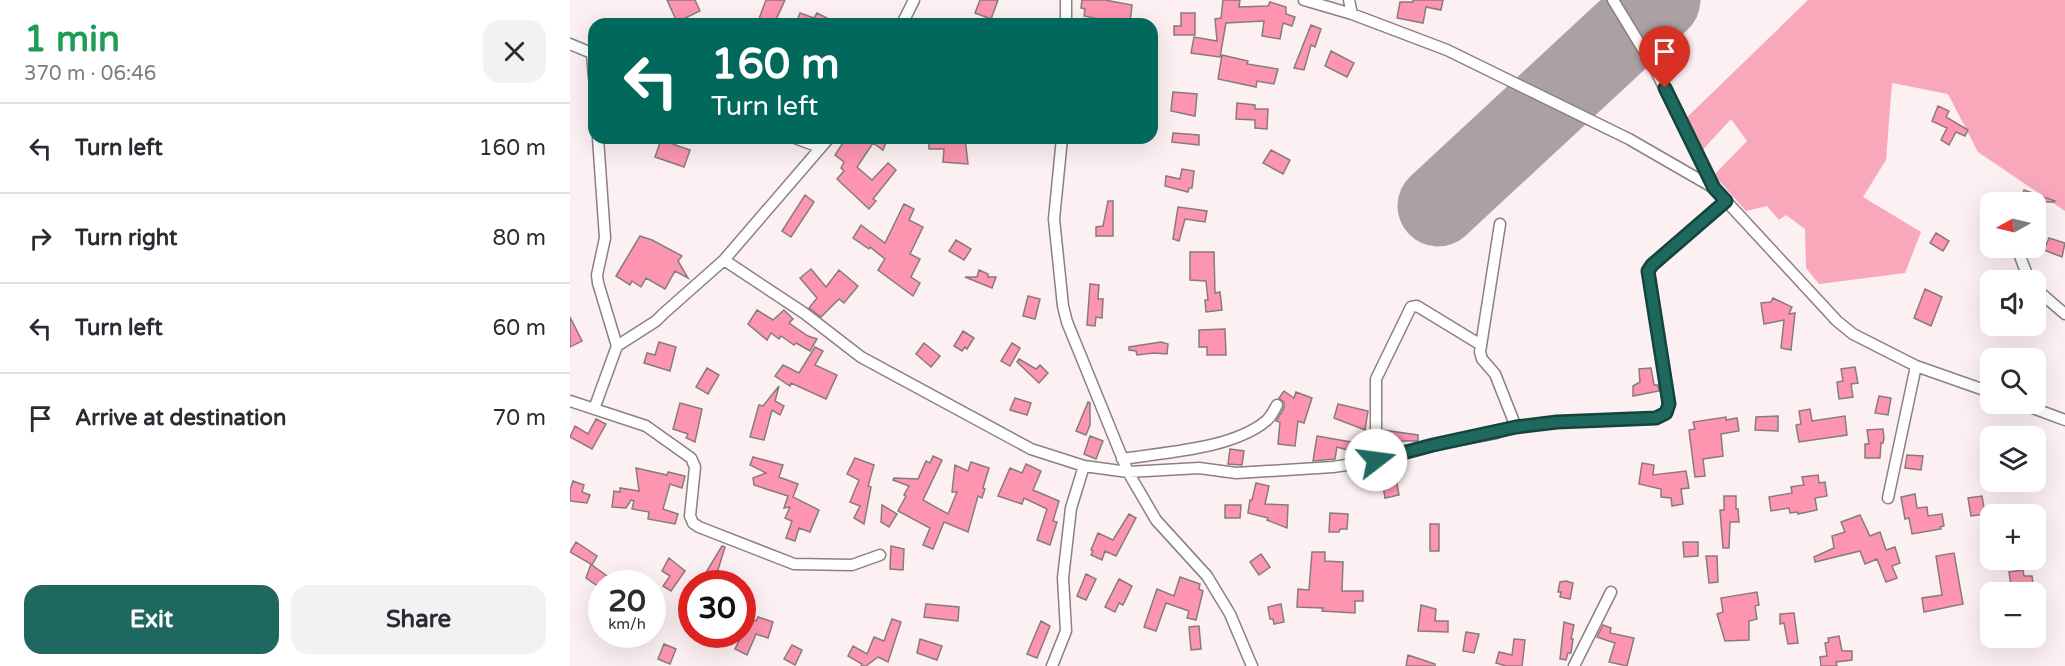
<!DOCTYPE html>
<meta charset="utf-8">
<style>
body{margin:0;font-family:"Varela Round",sans-serif;background:#f2f2f3;color:#2b2b33;height:100vh;display:flex;flex-direction:column;font-size:22px;white-space:nowrap}
*{box-sizing:border-box;margin:0}
p{font-size:20px;color:#7c7c81}
.icon{flex:none;width:33px;height:33px;fill:none;stroke:currentColor;stroke-width:2;stroke-linecap:round;stroke-linejoin:round}
.map{position:relative;flex:1;overflow:hidden}
.sheet{display:flex;flex-direction:column;background:#fff;width:570px}
.sheet>*{flex:none}
.top-card{position:absolute;left:18px;top:18px;width:570px;height:126px;border-radius:18px;box-shadow:0 6px 24px #0002;background:#00695c;color:#fff;overflow:hidden}
.needle{width:39px;rotate:262deg}
.fabs{position:absolute;left:1410px;top:192px;display:grid;gap:12px}
.fabs a{display:grid;place-items:center;width:66px;height:66px;border-radius:12px;background:#fff;box-shadow:0 6px 24px #0002;font-size:30px}
.speed{position:absolute;left:18px;top:570px;display:flex;gap:12px;font-size:30px;font-weight:700;text-align:center}
.speed>*{display:grid;place-content:center;width:78px;height:78px;border-radius:50%;background:#fff;box-shadow:0 6px 24px #0002;line-height:1}
.speed small{font-size:15px;font-weight:400}
.speed .limit{border:9px solid #d22;background:#fff;color:#111}
.pin{position:absolute;display:grid;place-items:center;width:51px;height:51px;color:#fff;margin:-62px -26px;border-radius:50% 50% 50% 0;rotate:-45deg;box-shadow:0 0 6px #0007}
.pin .icon{rotate:45deg}
.me{position:absolute;width:66px;margin:-33px;rotate:75deg;stroke-linejoin:round;filter:drop-shadow(0 0 4px #0008)}
.turn{display:flex;align-items:center;gap:21px;height:126px;padding:0 24px;font-size:27px}
.turn .icon{width:78px;height:78px;stroke-width:2.5}
.turn b{display:block;font-size:42px;line-height:51px}
.round{display:grid;place-items:center;flex:none;width:63px;height:63px;border-radius:18px;background:#f2f2f3}
.overview{display:flex;align-items:center;justify-content:space-between;height:102px;padding:0 24px}
h1{font-size:36px;font-weight:800;line-height:45px;color:#1e9e55}
.cta{display:flex;gap:12px;margin-top:auto;padding:12px 24px}
.cta a{flex:1;height:69px;border-radius:18px;background:#1f6860;color:#fff;font-size:24px;font-weight:800;line-height:69px;text-align:center}
.cta a+a{background:#f2f2f3;color:#2b2b33}
ul{padding:0;list-style:none}
li{display:flex;align-items:center;gap:18px;height:90px;padding:0 24px;border-top:2px solid #e1e1e2}
li div{flex:1}
li b{display:block;font-size:22px}
li em{font-style:normal}
main{display:flex;flex:1;min-height:0}
.map>svg:first-child{display:block}
</style>
<main>
<section class="sheet">
<div class="overview"><div><h1>1 min</h1><p>370 m · 06:46</p></div><a class="round"><svg class="icon" aria-label="close" viewBox="0 0 24 24"><path d="M6 6l12 12M18 6L6 18"/></svg></a></div>
<ul>
<li><svg class="icon" aria-label="left" viewBox="0 0 24 24"><path d="M17 20v-9H6M10 6l-5 5 5 5"/></svg><div><b>Turn left</b></div><em>160 m</em></li>
<li><svg class="icon" aria-label="right" viewBox="0 0 24 24"><path d="M7 20v-9h11M14 6l5 5-5 5"/></svg><div><b>Turn right</b></div><em>80 m</em></li>
<li><svg class="icon" aria-label="left" viewBox="0 0 24 24"><path d="M17 20v-9H6M10 6l-5 5 5 5"/></svg><div><b>Turn left</b></div><em>60 m</em></li>
<li><svg class="icon" aria-label="arrive" viewBox="0 0 24 24"><path d="M6 21V4h12l-3 4 3 4H6"/></svg><div><b>Arrive at destination</b></div><em>70 m</em></li>
</ul>
<div class="cta"><a>Exit</a><a>Share</a></div>
</section>
<div class="map">
<svg width="1495" height="666" viewBox="0 0 1495 666">
<rect width="100%" height="100%" fill="#fdf0f2"/>
<!-- green -->
<path fill="#f9a7bb" d="M1238,0H1495V211L1408,152L1378,94L1322,83L1316,160L1293,197L1351,232L1335,273L1249,284L1236,268L1235,229L1216,215L1209,220L1197,206L1176,211L1144,175L1177,141L1161,119L1129,154L1109,125Z"/>
<g fill="none" stroke-linecap="round" stroke-linejoin="round">
<!-- runway -->
<path stroke="#aba1a2" stroke-width="81" d="M868,206L1090,0"/>
</g>
<!-- building -->
<path fill="#fe95b0" stroke="#877b7e" stroke-width="1.5" d="M97,0H125L130,11L107,22Z
M196,0H215L204,24H187Z
M410,0H428L421,19L405,13Z
M512,0H535L562,5L560,22L538,21L514,16L515,9L511,8Z
M653,0H670L669,7L698,6L700,2L716,7V14L725,17L722,26L713,23L710,39L692,36L694,21L656,23L650,57L621,53L624,37L647,41L645,19L651,18Z
M843,0H873L871,10L856,7L853,23L827,18L830,2H843Z
M230,13L244,18L247,13L269,24H226Z
M611,13H625V35H604V26H611Z
M741,25L751,29L745,47L741,45L734,70L724,68Z
M761,51L784,63L777,77L755,66Z
M652,55L678,61L677,64L708,69L704,84L687,81L686,87L648,79Z
M603,92L627,94L625,116L601,111Z
M667,103L685,105V109H698L697,129L685,128V120L666,119Z
M1368,106L1379,111L1376,117L1398,130L1395,136L1386,132L1379,145L1371,140L1377,128L1362,121Z
M603,133L629,135V145L602,142Z
M276,138H312L317,140L313,150L303,143L287,167L302,180L318,163L326,170L303,199L306,201L299,209L267,179L274,171L271,168L274,162L265,155Z
M359,138H395L398,164L373,162L374,149H359Z
M91,140L120,150L114,167L85,157Z
M701,150L720,160L713,174L693,163Z
M612,169L624,171L622,188H619L618,192L595,186L596,176L610,179Z
M1454,190L1485,201L1484,202H1450Z
M235,195L244,202L221,237L212,231Z
M538,201H543V236H526V227L533,226Z
M334,204L344,209L339,220L353,227L340,254L350,259L341,277L350,283L343,296L308,270L315,259L300,247L299,249L283,238L291,225L315,243Z
M608,207L637,211L635,222L615,219L609,241L603,239Z
M1366,233L1379,241L1373,251L1360,243Z
M70,236L82,240L112,256L108,261L118,278L105,271L95,289L76,278L71,287L62,281L60,285L46,276Z
M1479,238L1495,243L1492,257L1474,250Z
M386,240L401,249L394,260L379,251Z
M620,252H644L645,293L650,292L652,310L636,312L635,300H638L636,281L620,280Z
M241,269L256,287L269,270L288,286L274,303L269,299L251,317L239,308L247,298L230,278Z
M409,270L418,274V277H426L422,288L395,277H407Z
M520,284L529,285L528,299H533L532,318L526,317L525,326L517,325Z
M1355,289L1372,297L1361,326L1344,318Z
M458,296L470,299L465,319L453,316Z
M1203,298L1222,307L1219,314L1225,313L1221,350L1211,348L1214,320L1194,324L1191,303L1201,302Z
M187,310L203,320L214,310L223,319L219,323L238,336L247,339L240,351L226,343L224,345L211,336L209,339L201,333L197,340L178,324Z
M0,317L12,341L0,347Z
M655,329L656,355H637V347H629V330Z
M393,331L404,338L397,349L395,347L392,351L384,346Z
M89,342L106,347L100,371L74,363L77,353L85,355Z
M591,342L598,344L597,354L584,353L567,355L566,351L559,350V347Z
M354,343L370,356L361,367L346,354Z
M442,343L450,348L440,366L431,361Z
M245,347L253,351L245,365L267,375L256,399L221,383L220,386L205,376L213,365L229,373Z
M449,359L466,369L470,365L478,373L469,383L447,362Z
M1285,367L1288,383L1281,384L1283,397L1269,399L1267,382L1273,381L1271,369Z
M137,368L149,375L138,394L126,387Z
M1081,368L1084,385H1088L1089,391L1063,396V386L1070,382L1069,369Z
M209,386L205,401L214,406L210,415L202,410L194,440L180,437L189,405L193,406Z
M714,391L724,398L726,392L742,398L734,423L728,421L725,446L708,444L710,422L706,421L714,408V402L709,398Z
M1309,396L1321,398L1318,415L1305,413Z
M445,398L461,403L457,415L440,410Z
M518,402L520,403V425L516,435L506,431Z
M110,403L132,409L125,442L116,438L118,434L103,429Z
M768,404L798,411L795,430L764,418Z
M1240,409L1242,421L1275,416L1277,435L1229,442L1226,425L1231,424L1229,411Z
M1208,416V431L1185,430L1186,417Z
M1156,417V420L1167,418L1169,431L1151,434L1153,456L1133,459L1135,476L1125,477L1119,430L1125,429L1123,422Z
M26,419L36,424L22,449L0,437L5,426L18,434Z
M1313,429L1314,438L1313,443H1311L1310,458H1295V444H1299L1297,430Z
M813,430L848,435V441H824L813,437Z
M520,436L533,441L526,459L514,454Z
M747,436L798,445V454L794,455L767,447L765,459L743,461Z
M660,449L674,451L672,465L658,464Z
M1337,455L1353,456L1351,470L1335,468Z
M363,456L372,460L353,500L378,514L387,492H382L385,465L398,471L401,462L419,468L413,488L415,489L412,498L408,496L398,532L374,522L363,549L353,545L360,528L328,511L336,496L334,495L339,486L323,480L324,478L348,479L356,461L360,463Z
M183,457L213,465L209,477L228,484L223,497L249,510L240,532L229,528L225,541L216,538L222,521L215,518L220,507L214,508L218,496L184,485L183,478L196,473L180,465Z
M285,458L304,465L298,486L301,487L294,524L284,518L290,506L280,502L289,480L277,474Z
M1072,463L1084,465L1083,475L1116,471L1119,488L1111,489L1113,504L1102,506L1101,498L1091,497V489L1069,484Z
M456,464L471,471L463,490L489,501L483,521L487,522L480,545L467,540L477,509L454,498L452,504L428,496L440,468L452,473Z
M66,468L97,475L98,472L115,476L112,488L100,484L93,509L108,514L105,524L78,519L79,512L62,509L64,501L61,500L56,508L42,507L44,491L50,492V488L69,491Z
M1248,475L1249,483L1255,482L1257,496L1245,498L1247,510L1228,514V512L1220,513L1219,508L1201,511L1199,497L1222,493L1221,487L1234,485L1232,477Z
M826,478L829,495L815,498L812,480Z
M3,481L14,485L12,492L20,495L17,503L0,501V490Z
M686,483L699,486L695,504L718,505L717,528L697,520L698,518L678,513L680,500H682Z
M1345,494L1347,508L1357,507L1358,516L1372,514L1374,526L1370,527L1371,529L1342,534L1339,518L1335,519L1331,497Z
M1154,496H1166V509H1168L1169,522H1160L1159,548H1153L1150,510H1154Z
M1412,496L1415,514L1401,516L1398,498Z
M312,505L327,514L319,527L311,522Z
M655,505H671L670,518H655Z
M760,513L778,514L777,529H770L769,532H759Z
M559,514L566,518L546,556L535,551L532,560L521,555L523,551L521,550L528,533L543,540Z
M1290,515L1300,536L1310,532L1316,550L1325,547L1330,563L1322,566L1327,578L1316,582L1307,559L1295,564L1290,551L1245,562L1244,557L1264,548L1262,536L1275,532L1271,522Z
M860,524H869V551H860Z
M6,542L27,556L22,565L48,584H32V589L16,578L21,564L0,552Z
M1113,542H1128V556L1114,557Z
M152,546L155,547L147,573L171,584H129Z
M321,546L334,549L333,570L320,569Z
M742,552H755V561L773,562L772,591H793V601H785V613L752,611L753,608L727,607L728,589L739,590Z
M1384,553L1393,604L1354,612L1352,598L1372,595L1366,556Z
M691,554L700,567L689,575L680,562Z
M1136,556H1147L1148,582L1139,583Z
M99,558L115,571L101,591L93,586L100,576L92,571Z
M1453,570L1454,576H1462L1464,592H1442L1439,572Z
M516,574L526,579L516,600L507,596Z
M610,577L630,584L629,589L633,591L626,620L617,618L619,611L596,603L586,631L574,627L587,589L604,596Z
M549,579L562,586L553,605L549,603L545,612L535,607Z
M996,581L1003,583L1000,599L990,597L991,592H988L990,582Z
M1187,592L1189,605L1185,606L1187,619L1179,621V640L1155,641L1147,614L1153,612L1151,598Z
M356,604L389,607L388,621L354,617Z
M711,604L714,622L704,624L703,619H700L698,607Z
M851,605L866,609L865,621H878V632L848,631Z
M1224,613L1228,643L1218,644L1214,623L1210,624V614Z
M172,616L186,621L188,617L203,622L198,638L186,634L177,655L165,649L172,634Z
M322,619L331,622L318,662L308,657L296,666H291L292,664L278,656L283,646L297,654L304,637L314,641Z
M471,621L480,626L467,658L457,654Z
M994,622L1004,625L1001,639H1003L1001,653H998L996,660L990,659Z
M1033,625L1041,628L1040,633L1064,638L1057,666L1039,662L1045,643L1027,637Z
M629,626L631,649L621,650L619,627Z
M896,632L909,634L904,653L893,651Z
M1269,636L1272,651H1282V660L1266,662L1267,666H1251L1250,657L1257,656L1255,643L1259,642L1258,638Z
M350,639L372,646L367,660L347,653Z
M944,639L955,640L952,666H936L926,663L929,652L942,655Z
M94,644L106,649L100,664L88,659Z
M222,645L232,650L225,665L214,659Z
M838,655L865,664V666H836Z"/>
<g fill="none" stroke-linecap="round" stroke-linejoin="round">
<defs>
<path id="minor" d="M734,0L782,14L877,50L1059,139L1144,188
M779,0L782,14
M1043,0L1085,69L1144,188L1267,321L1283,334L1346,366L1420,392
M332,24L344,0
M496,24V0
M0,44L24,54
M22,53L24,78
M28,138L35,238L27,275L28,283L47,346
M225,138L249,147
M492,138L484,219L493,306L497,322L558,472L586,520L637,576L660,614L682,666
M930,224L910,352L912,359L925,374L946,427
M1447,248L1459,280
M154,260L234,313L291,357L461,449L514,466L558,472L629,468L666,473L763,467L796,462L863,445L926,433L946,427L987,422L1087,418L1096,413L1099,404L1078,271L1082,265L1156,201
M1466,289L1495,314
M0,401L76,426L121,458L125,467L120,516L123,523L129,527L224,564L282,565L310,555
M1452,404L1495,420
M24,409L47,346L86,321L93,314L154,260L259,138
M552,459C596,452 662,449 696,421C701,417 704,410 707,405
M806,460V379L841,307L847,306L911,345
M1318,498L1346,366
M482,666L496,631L493,578L501,508L514,466
M1004,666L1041,592"/>
</defs>
<!-- minor casing -->
<use href="#minor" stroke="#8b8082" stroke-width="13"/>
<!-- minor -->
<use href="#minor" stroke="#fff" stroke-width="10"/>
</g>
<g fill="none" stroke-linecap="round" stroke-linejoin="round">
<defs>
<path id="route" d="M806,460L863,445L946,427L987,422L1086,418L1096,413L1099,404L1078,271L1082,265L1156,201L1144,188L1095,88"/>
</defs>
<!-- route casing -->
<use href="#route" stroke="#14443e" stroke-width="15"/>
<!-- route -->
<use href="#route" stroke="#1f6860" stroke-width="10"/>
</g>
</svg>
<div class="fabs">
<a><svg class="needle" viewBox="-14 -14 28 28"><path d="M0-13l5 13h-10z" fill="#e53935"/><path d="M0 13l5-13h-10z" fill="#7c7c81"/></svg></a>
<a><svg class="icon" aria-label="sound" viewBox="0 0 24 24"><path d="M4 9h4l5-4v14l-5-4H4zM17 9q2 3 0 6"/></svg></a>
<a><svg class="icon" aria-label="search" viewBox="0 0 24 24"><circle cx="10" cy="10" r="6"/><path d="M15 15l6 6"/></svg></a>
<a><svg class="icon" aria-label="layers" viewBox="0 0 24 24"><path d="M12 4l9 5-9 5-9-5zM3 14l9 5 9-5"/></svg></a>
<a>+</a>
<a>−</a>
</div>
<div class="speed"><div>20<small>km/h</small></div><div class="limit">30</div></div>
<div class="pin" style="left:1095px;top:88px;background:#d93025"><svg class="icon" aria-label="arrive" viewBox="0 0 24 24"><path d="M6 21V4h12l-3 4 3 4H6"/></svg></div>
<svg class="me" style="left:806px;top:460px" viewBox="-20 -20 40 40"><circle r="19" fill="#fff"/><path d="M0-13L10 11 0 6-10 11z" fill="#1f6860"/></svg>
<div class="top-card">
<div class="turn"><svg class="icon" aria-label="left" viewBox="0 0 24 24"><path d="M17 20v-9H6M10 6l-5 5 5 5"/></svg><div><b>160 m</b>Turn left</div></div>
</div>
</div>
</main>
